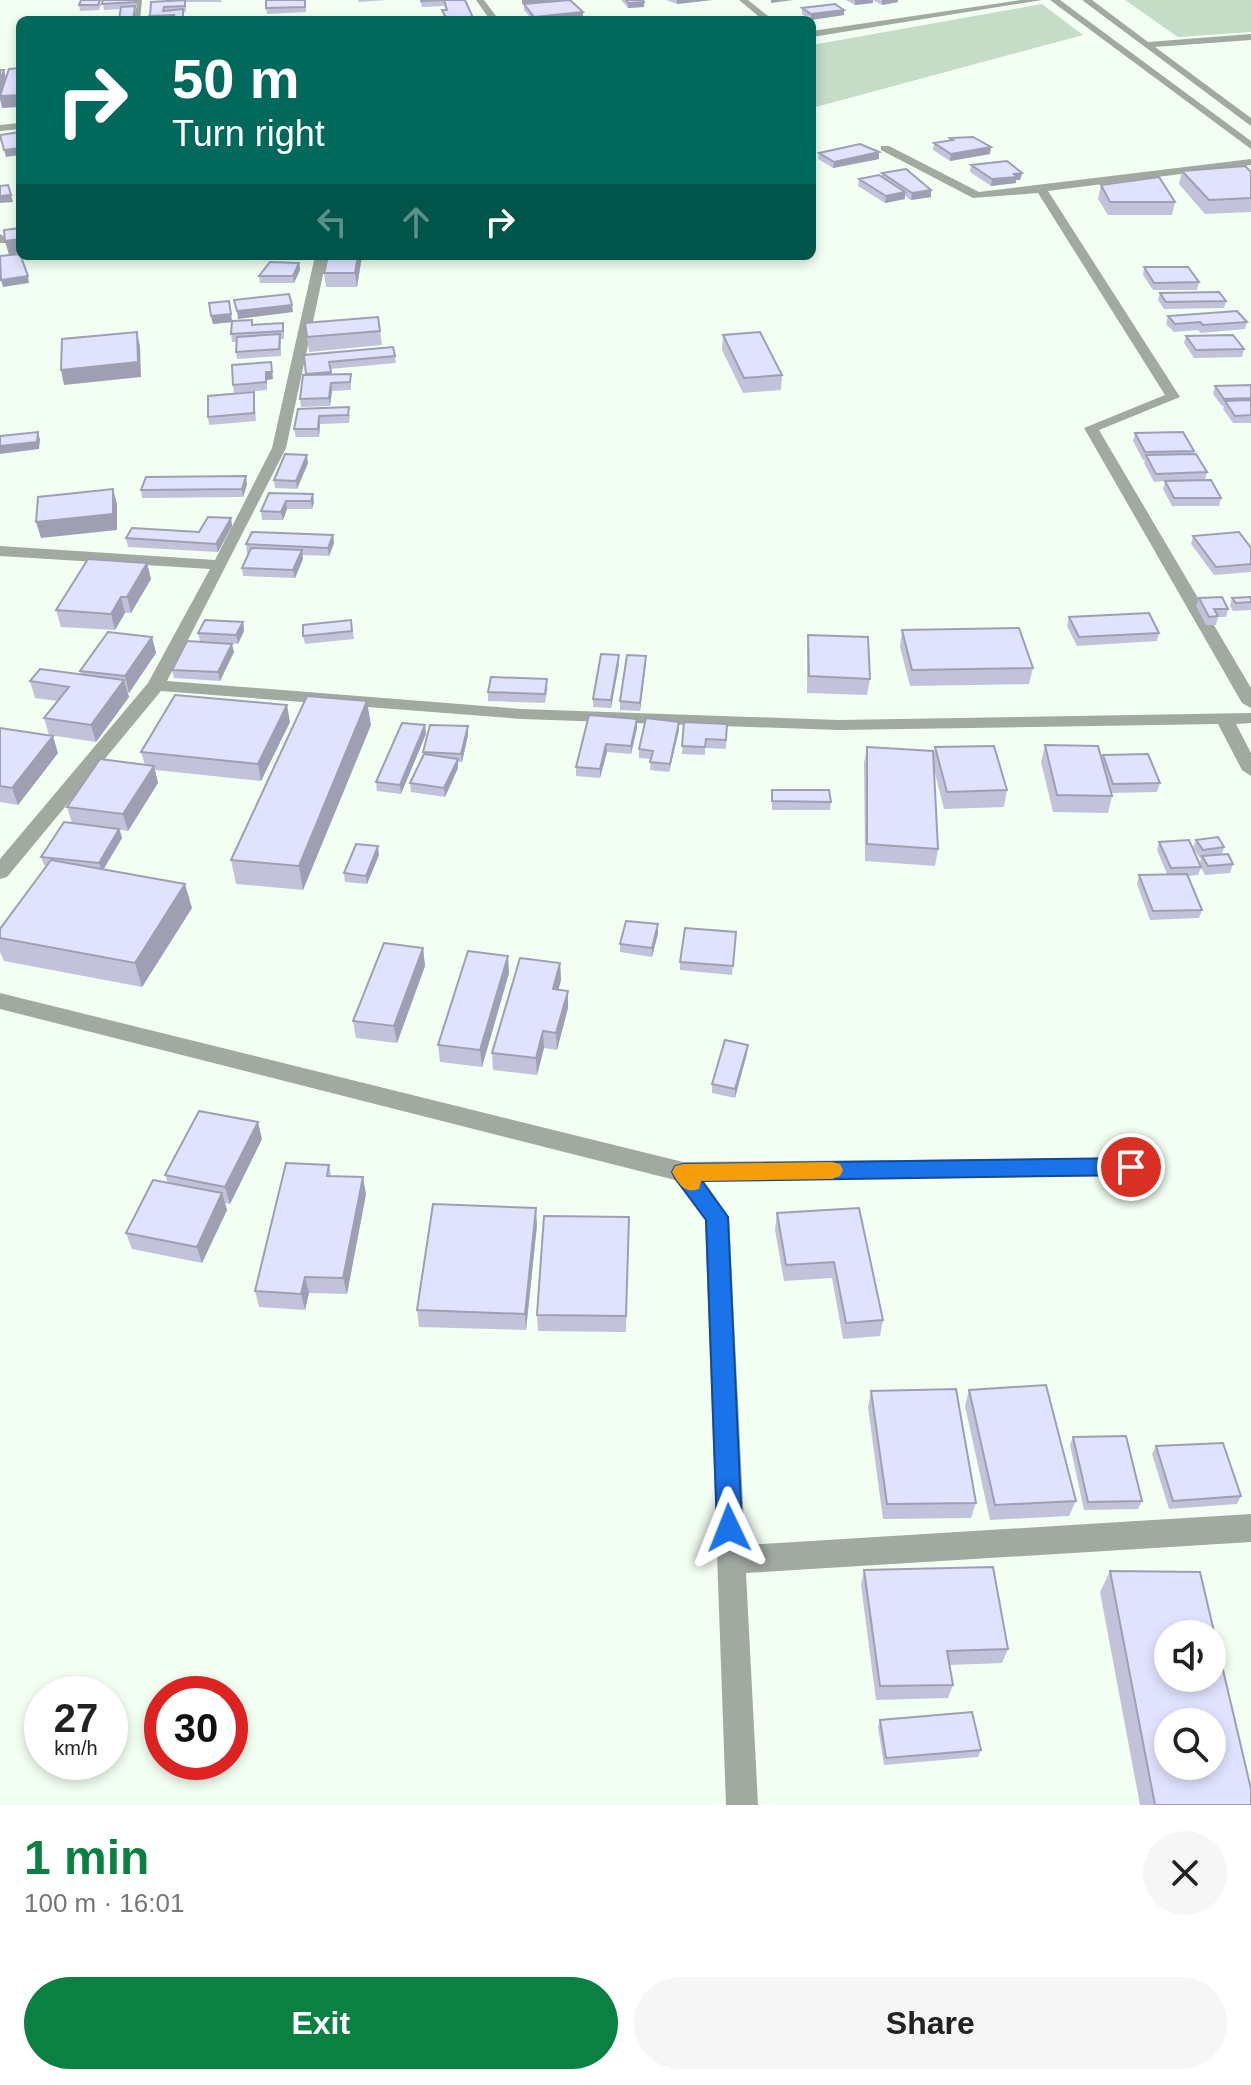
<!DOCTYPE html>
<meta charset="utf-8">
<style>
body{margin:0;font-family:Arial,sans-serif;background:#f6f6f6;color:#222;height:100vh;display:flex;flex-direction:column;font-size:30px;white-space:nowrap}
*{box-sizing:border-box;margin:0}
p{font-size:26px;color:#767676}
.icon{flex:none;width:44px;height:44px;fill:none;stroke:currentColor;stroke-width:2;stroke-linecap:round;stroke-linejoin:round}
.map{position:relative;height:1805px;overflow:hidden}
.drawer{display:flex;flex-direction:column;background:#fff;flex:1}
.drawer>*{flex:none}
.banner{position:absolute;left:16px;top:16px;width:800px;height:244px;border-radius:12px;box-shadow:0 4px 12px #0003;background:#00695c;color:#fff;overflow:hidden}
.tools{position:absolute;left:1154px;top:1620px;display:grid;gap:16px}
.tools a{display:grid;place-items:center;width:72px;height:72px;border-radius:50%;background:#fff;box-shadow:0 4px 12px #0003;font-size:40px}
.speed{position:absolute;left:24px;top:1676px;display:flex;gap:16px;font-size:40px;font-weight:700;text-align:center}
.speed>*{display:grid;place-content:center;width:104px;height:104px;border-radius:50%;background:#fff;box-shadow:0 4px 12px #0003;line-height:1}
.speed small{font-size:20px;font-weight:400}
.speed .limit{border:12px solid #d22;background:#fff;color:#111}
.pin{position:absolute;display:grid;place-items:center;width:68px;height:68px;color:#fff;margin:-34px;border:4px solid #fff;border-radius:50%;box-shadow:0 2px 8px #0007}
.me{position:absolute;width:88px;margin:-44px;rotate:358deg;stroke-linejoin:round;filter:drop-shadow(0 0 6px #0008)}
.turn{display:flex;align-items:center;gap:28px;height:168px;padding:0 24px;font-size:36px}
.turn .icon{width:104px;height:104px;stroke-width:2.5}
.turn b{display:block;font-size:56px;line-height:68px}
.lanes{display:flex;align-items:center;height:76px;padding:0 24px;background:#0003;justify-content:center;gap:40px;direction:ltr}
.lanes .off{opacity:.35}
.round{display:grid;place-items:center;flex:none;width:84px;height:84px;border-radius:42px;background:#f6f6f6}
.head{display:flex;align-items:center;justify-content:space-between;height:136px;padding:0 24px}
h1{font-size:48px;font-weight:800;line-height:60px;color:#0b8043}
.action{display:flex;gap:16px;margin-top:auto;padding:16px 24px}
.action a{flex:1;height:92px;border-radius:48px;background:#0b8043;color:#fff;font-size:32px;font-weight:800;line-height:92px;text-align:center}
.action a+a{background:#f6f6f6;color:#222}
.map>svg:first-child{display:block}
</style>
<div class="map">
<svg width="1251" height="1805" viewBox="0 0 1251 1805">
<rect width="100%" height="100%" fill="#f3fff3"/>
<!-- green -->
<path fill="#c5dcc6" d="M1125,0H1251V32L1178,37Z
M1042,4L1083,35L812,108V45Z"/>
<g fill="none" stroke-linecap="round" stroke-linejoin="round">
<!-- minor -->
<path fill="#a1a9a1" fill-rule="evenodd" d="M134,0H142L140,20H132Z
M476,0H484L499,20H490Z
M739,0H748L773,20H763Z
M1021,0H1042L812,37V31Z
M1050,0H1060L1251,141V149Z
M1082,0H1092L1148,42L1251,34V40L1155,47L1251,118V126Z
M20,123V129L0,131V125Z
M881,146H889L979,192L1251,159V165L1048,191L1180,397L1099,430L1251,688V708L1242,703L1084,428L1165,395L1038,193L973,198L881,150Z
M0,234L9,239V243H0Z
M315,256H327L286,448L167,681L522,709L839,720L1251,713V723L1236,724L1251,753V776L1242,770L1218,724L839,730L522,719L161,691L7,877L0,879V859L148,683L210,569L0,556V546L215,560L272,448Z
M0,993L683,1162L1131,1158L1139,1160L1143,1167L1139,1174L1131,1176L704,1181L729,1217L745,1545L1251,1514V1542L746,1573L758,1805H726L705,1219L675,1180L0,1009Z"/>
</g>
<!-- wall -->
<path fill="#c2c3da" d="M81,0H137V8H136V12L119,19L121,9L104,10L103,1H100L101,5L99,10L80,11L79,5Z
M169,0H221V2H186V12L148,20Z
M306,0V12L267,14L266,8Z
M358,0H387L359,2Z
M420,0H465L474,20H445L442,10H446L444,6L422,7Z
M621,0H643L644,7L628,8Z
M666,0H712L677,4Z
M846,0H873V3L855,5Z
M873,0H898V2L882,5Z
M524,4L583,12V18L563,20H533L524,10Z
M802,8L844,15L811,20L802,14Z
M950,138L990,154L950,161L933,150L934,143L949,141Z
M879,152V159L833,168L818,159L819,153Z
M971,165L1022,173L1020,180H1016V183L991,186L970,172Z
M1182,171L1251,172V212L1205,214L1179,184Z
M882,173L931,197L911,200L905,196V199L885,203L858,186L859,179L882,177Z
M1101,185L1175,202L1172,215H1108L1098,199Z
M328,256H362L357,287H326L324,273Z
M299,263L300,270L294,283H260L259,276Z
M1144,267L1199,282L1197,290H1153L1143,275Z
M1160,293L1226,301L1224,308L1164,309L1158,300Z
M229,301L232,321L284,331V339H281V356L237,359L236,352V342H232L231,334L232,322L213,324L209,303Z
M1168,316L1247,322L1245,329L1201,333L1198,330L1174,332L1166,324Z
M305,323L380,331L382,345L309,352Z
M723,335L782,375L781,390L743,393L722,350Z
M1186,336L1244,349L1242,357L1194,358L1184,343Z
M304,355L395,356L396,363L330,369L331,374H351V390L332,391L330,406L301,407L300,399L306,375Z
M271,362L273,379L267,380V390L234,393L233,385Z
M1251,385V423H1233L1223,409L1224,406H1222L1213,394L1215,386Z
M254,392L256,421L209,425L208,417Z
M298,409L350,415L349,423L320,424L319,437H296L294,429Z
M1135,433L1194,451V454L1207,472L1205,480L1221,498L1219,506H1172L1163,489L1165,481L1154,482L1144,463L1145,460H1143L1133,441Z
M308,463L297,489L275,488L274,480Z
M247,484L243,497L142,498L141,490Z
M269,493L314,502L312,509H287L283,520H262L261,511Z
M231,518L232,526L218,552L128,547L126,538L199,532Z
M333,535L334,543L329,556L302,555L303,559L295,578L243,576L242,568L249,553H247L246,544Z
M1193,536L1251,548V572L1214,575L1191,544Z
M147,563L151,579L131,613H125L115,630L61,627L56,610Z
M1251,597V610L1233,611L1230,606L1232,598Z
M1199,598L1228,609L1226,617H1218L1216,625H1206L1196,606Z
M1069,617L1159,633L1157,641L1077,646L1067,626Z
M351,620L354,639L305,644L303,636Z
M243,622L244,631L238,644L200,641L198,633Z
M902,630L1033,668L1029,684L910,686L900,647Z
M808,635L870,679L867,695L807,693V651Z
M152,637L156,653L129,693H128L129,697L96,742L49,735L44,718L58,701L35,698L30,681L81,674L80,671Z
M234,652L220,681L174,678L172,670Z
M619,655V664L611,708L593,707V699Z
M646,656L640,711L620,710V701Z
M548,687L545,703L488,701V692Z
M589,715L637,728L631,754L607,752L600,778L576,776V767Z
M290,722L261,781L155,770L158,783L128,831L120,830L122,838L103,869L192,908L142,987L4,961L0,952V929L47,866L44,865L41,857L72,823L67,807L145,765L141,752Z
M679,722V730L669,772L650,770L651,759L639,758V749Z
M684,722L727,724L726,749L705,748V755L682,754Z
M371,725L303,890L236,884L231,860Z
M425,725L426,734L401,794L377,791L376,782Z
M0,728L58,753L18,805L0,802Z
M468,735L462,762H458V768L445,797L411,792L410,783L424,755L423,752Z
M1045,745L1102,759L1103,755L1160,783L1157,792L1111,793L1112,796L1108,813L1053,812L1041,762Z
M867,747L933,759L935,747L1007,790L1004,807L944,809L934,769L938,849L935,866L865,861L864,763Z
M772,790L831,802L830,810H772Z
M1196,840L1224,847L1222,855L1233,864L1230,873L1205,875L1201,868L1198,875L1188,876L1202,910L1199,918L1150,920L1137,884L1139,875L1167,874L1157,850L1159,842L1200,863L1201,858H1200L1193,848Z
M379,855L367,884L345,882L344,873Z
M658,924V933L652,957L620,952V944Z
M736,932L732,975L680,970V962Z
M423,948L425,966L397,1043L356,1038L353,1021Z
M560,963L561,980L558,990L568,1008L557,1050L544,1048L537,1075L493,1070L492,1053Z
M509,973L482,1067L440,1062L438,1045Z
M748,1045L747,1053L735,1098L712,1093V1084Z
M262,1139L230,1204L225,1203L227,1210L202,1263L132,1249L126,1233L168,1183L165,1175Z
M329,1165L331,1176L366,1194L347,1294L309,1293L305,1310L259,1307L255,1291Z
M859,1208L883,1320L880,1336L843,1339L832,1278L784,1281L775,1230L777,1213Z
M629,1217L626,1332L538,1331L537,1315Z
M537,1225L526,1330L419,1327L417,1310Z
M969,1390L1076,1501L1069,1516L990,1520L965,1406Z
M871,1391L976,1503L971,1518L883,1519L868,1407Z
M1073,1437L1142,1501L1138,1509L1084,1510L1070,1445Z
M1156,1446L1241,1496L1237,1504L1169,1509L1152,1454Z
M864,1570L1008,1649L1002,1663L950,1665L953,1685L948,1698L876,1700L861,1585Z
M1110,1571L1251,1805H1140L1100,1592Z
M880,1720L981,1750L978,1757L884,1765L878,1727Z"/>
<!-- shaded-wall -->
<path fill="#9e9fb2" d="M522,0H566L522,4Z
M677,0H712L677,4Z
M771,0H793L771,3Z
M855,0H873V3L855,5Z
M882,0H898V2L882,5Z
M644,2V7L628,8V3Z
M183,9L184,20H152Z
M844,10V15L811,20V14Z
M583,12V18L563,20H534V17Z
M4,70L7,82L20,95V107L2,108L0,99V80Z
M991,147L990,154L950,161L951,154Z
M20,148V155L6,157L4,150Z
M879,152V159L833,168L834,162Z
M1022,173L1020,180H1016V183L991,186L992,179Z
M931,190V197L911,200L912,193Z
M905,192V199L885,203L886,196Z
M11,195L13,202L0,203V196Z
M20,239V253L9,255L5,241Z
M358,256H362L357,287L355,273Z
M299,263L300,270L294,283L293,276Z
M28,276L29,283L3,287L1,280Z
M292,305L293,312L238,319L237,311Z
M231,314L232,322L213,324L211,316Z
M137,332L140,346L141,377L64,385L61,370Z
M266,372H272L273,379L267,380V390Z
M331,372L332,379L307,382L306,374Z
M331,383L332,391L330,406L329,398Z
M319,416L320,424L319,437L318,429Z
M38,432L40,440L39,449L0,454V446Z
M307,455L308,463L297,489L296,481Z
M246,476L247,484L243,497L242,489Z
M113,489L117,504V530L41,538L36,522Z
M313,494L314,502L312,509L311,501Z
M286,501L287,509L283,520L281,512Z
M231,518L232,526L218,552L216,544Z
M333,535L334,543L329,556L328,548Z
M302,550L303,559L295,578L293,570Z
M147,563L151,579L131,613L127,597Z
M121,597L125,613L115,630L111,614Z
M243,622L244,631L238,644L236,635Z
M152,637L156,653L129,693L125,676Z
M232,644L234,652L220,681L218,672Z
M619,655V664L611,708V700Z
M646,656V664L640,711V703Z
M124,680L129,697L96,742L91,725Z
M367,701L371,725L303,890L299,866Z
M287,705L290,722L261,781L258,764Z
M637,719V728L631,754V746Z
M679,722V730L669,772L670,764Z
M425,725L426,734L401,794L400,785Z
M468,726V735L462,762L461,754Z
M53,736L58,753L18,805L12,788Z
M606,744L607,752L600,778V769Z
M458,759V768L445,797L444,788Z
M154,766L158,783L128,831L123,814Z
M119,829L122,838L102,872L99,863Z
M378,846L379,855L367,884L366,876Z
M185,884L192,908L142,987L135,963Z
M658,924V933L652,957V948Z
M423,948L425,966L397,1043L394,1026Z
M508,956L509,973L482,1067L480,1050Z
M560,963L561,980L554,1006L553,989Z
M568,991V1008L557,1050L556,1033Z
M543,1031L544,1048L537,1075L536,1058Z
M748,1045L747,1053L735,1098V1089Z
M258,1122L262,1139L230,1204L225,1187Z
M363,1177L366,1194L347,1294L343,1278Z
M222,1193L227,1210L202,1263L197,1247Z
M536,1208L537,1225L526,1330L525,1314Z
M305,1277L309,1293L305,1310L301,1294Z"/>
<!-- building -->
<path fill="#e1e3fe" stroke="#9e9fb2" stroke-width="2" fill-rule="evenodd" d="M81,0H100L98,5H79Z
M103,0H136V2L102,4Z
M185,0V6L164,7L163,11L183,9V17L175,18L174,15L150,16L151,2Z
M266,0H305V7L266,8Z
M421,0H465L474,20H447L442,10H447L444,0L421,1Z
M570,0L583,12L534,17L524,4Z
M626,0H643L644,2L628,3Z
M835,4L844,10L811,14L802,8Z
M135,6L133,20H108L119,19L121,7Z
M174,15L173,20H148L149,16Z
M591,17L594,20H564Z
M20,68V95L0,96L9,69Z
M0,70H4L0,80Z
M20,132V148L4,150L0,135Z
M973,137L991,147L951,154L934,143L953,140L950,138Z
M860,144L879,152L834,162L819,153Z
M1007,161L1022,173L1014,174L1017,177L992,179L971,165Z
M1245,166L1251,172V198L1209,200L1182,171Z
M906,169L931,190L912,193L882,173Z
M879,175L905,192L886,196L859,179Z
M1159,177L1175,202H1110L1101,185Z
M8,185L11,195L0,196V186Z
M20,228V239L5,241L4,230Z
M20,254L28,276L1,280L0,256Z
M328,256H358L355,273H324Z
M270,262L299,263L293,276H259Z
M1144,267H1188L1199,282L1154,283Z
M1219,292L1226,301L1166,302L1160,293Z
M289,294L292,305L237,311L234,300Z
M229,301L231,314L211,316L209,303Z
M1237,311L1247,322L1203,325L1200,322L1175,324L1168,316Z
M378,317L380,331L307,337L305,323Z
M252,320V325L283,323V331L231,334L232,321Z
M137,332L138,362L61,370L62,339Z
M760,332L782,375L744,378L723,335Z
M280,334L279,349L236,352L237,337Z
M1233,335L1244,349L1196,350L1186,336Z
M393,347L395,356L329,362L331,372L306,374L304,355Z
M271,362L272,372H266V382L233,385L232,365Z
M351,374L350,382L331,383L329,398L300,399L303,375Z
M1251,385V398L1224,399L1215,386Z
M254,392V413L208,417V396Z
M1251,400V415L1235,416L1225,401Z
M349,407L348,415L319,416L318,429H294L298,409Z
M38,432L37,442L0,446V436Z
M1183,432L1194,451L1145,452L1135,433Z
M285,454L307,455L296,481L274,480Z
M1196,454L1207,472L1156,474L1146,455Z
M246,476L242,489L141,490L146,477Z
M1211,480L1221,498H1174L1165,481Z
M113,489V514L36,522L38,497Z
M269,493L313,494L311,501H286L281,512L261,511Z
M208,517L231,518L216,544L126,538L132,528L199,532Z
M252,532L333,535L328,548L246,544Z
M1239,532L1251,548V564L1216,567L1193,536Z
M251,548L302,550L293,570L242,568Z
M88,559L147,563L127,597H121L111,614L56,610Z
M1222,597L1228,609H1214L1218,616L1209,617L1199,598Z
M1251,597V602L1236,603L1232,598Z
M1149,613L1159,633L1079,637L1069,617Z
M205,620L243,622L236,635L198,633Z
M351,620L352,631L303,636V625Z
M1019,628L1033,668L912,670L902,630Z
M108,632L152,637L125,676L80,671Z
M808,635L868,637L870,679L809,676Z
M187,641L232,644L218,672L172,670Z
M601,654L619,655L611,700L593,699Z
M627,655L646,656L640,703L620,701Z
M40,669L124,680L91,725L44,718L69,687L30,681Z
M491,677L547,679L545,694L488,692Z
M175,695L287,705L258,764L141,752Z
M307,696L367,701L299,866L231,860Z
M589,715L637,719L631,746L606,744L600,769L576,767Z
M646,718L679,722L670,764L650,762L653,751L639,749Z
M684,722L727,724L726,740L706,739L705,747L682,746Z
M402,723L425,725L400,785L376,782Z
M430,725L468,726L461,754L423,752Z
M0,728L53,736L12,788L0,786Z
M1045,745L1098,746L1112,796L1057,795Z
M994,746L1007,790L947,792L935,747Z
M867,747L933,751L938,849L867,844Z
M424,754L458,759L444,788L410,783Z
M1148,754L1160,783L1113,784L1103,755Z
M100,759L154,766L123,814L67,807Z
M772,790H829L831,802L772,801Z
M64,822L119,829L99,863L41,857Z
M1218,837L1224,847L1203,850L1196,840Z
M1189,840L1201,867L1171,868L1159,842Z
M356,844L378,846L366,876L344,873Z
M1228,854L1233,864L1208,866L1202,856Z
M51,860L185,884L135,963L0,938V929Z
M1187,874L1202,910L1153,911L1139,875Z
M626,921L658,924L652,948L620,944Z
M685,928L736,932L733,966L680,962Z
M384,943L423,948L394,1026L353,1021Z
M468,951L508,956L480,1050L438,1045Z
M520,958L560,963L553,989L568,991L556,1033L543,1031L536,1058L492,1053Z
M725,1040L748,1045L735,1089L712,1084Z
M199,1111L258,1122L225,1187L165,1175Z
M286,1163L329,1165L327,1176L363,1177L343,1278L305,1277L301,1294L255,1291Z
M153,1180L222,1193L197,1247L126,1233Z
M433,1204L536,1208L525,1314L417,1310Z
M859,1208L883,1320L846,1323L834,1262L786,1265L777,1213Z
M544,1216L629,1217L626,1316L537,1315Z
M1046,1385L1076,1501L995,1505L969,1390Z
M956,1389L976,1503L887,1504L871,1391Z
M1126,1436L1142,1501L1088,1502L1073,1437Z
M1223,1443L1241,1496L1173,1501L1156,1446Z
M993,1567L1008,1649L947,1651L953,1685L880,1686L864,1570Z
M1110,1571L1200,1572L1251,1789V1805H1155ZM1168,1634H1212V1678H1168ZM1168,1722H1212V1766H1168Z
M972,1712L981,1750L886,1758L880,1720Z"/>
<!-- route -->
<path fill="#1a73e8" stroke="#114b97" stroke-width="2" d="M1131,1158L1138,1161L1141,1167L1138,1173L1131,1175L702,1181L728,1217L742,1528L738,1537L729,1541L720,1537L717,1528L706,1220L675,1178L672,1172L675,1166L683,1164Z"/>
<!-- slow -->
<path fill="#f59e0b" d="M832,1162L840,1164L843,1170L840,1176L832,1179L701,1181L699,1189C684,1194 679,1184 672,1172L675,1166L683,1164Z"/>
</svg>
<div class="tools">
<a><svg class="icon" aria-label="sound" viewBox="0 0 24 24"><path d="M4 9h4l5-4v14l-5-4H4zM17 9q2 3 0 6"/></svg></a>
<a><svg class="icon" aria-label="search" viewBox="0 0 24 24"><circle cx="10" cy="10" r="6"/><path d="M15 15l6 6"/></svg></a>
</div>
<div class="speed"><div>27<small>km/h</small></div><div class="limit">30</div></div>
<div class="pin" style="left:1131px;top:1167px;background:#d93025"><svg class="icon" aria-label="arrive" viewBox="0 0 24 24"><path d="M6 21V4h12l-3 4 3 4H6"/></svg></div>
<svg class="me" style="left:729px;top:1528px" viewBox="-20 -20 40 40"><path d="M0-17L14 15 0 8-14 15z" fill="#1a73e8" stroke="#fff" stroke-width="4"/></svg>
<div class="banner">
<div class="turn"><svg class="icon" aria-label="right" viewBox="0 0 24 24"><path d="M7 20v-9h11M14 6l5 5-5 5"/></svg><div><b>50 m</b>Turn right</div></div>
<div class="lanes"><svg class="icon off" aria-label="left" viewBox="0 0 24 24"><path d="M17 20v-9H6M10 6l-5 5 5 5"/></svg><svg class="icon off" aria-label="ahead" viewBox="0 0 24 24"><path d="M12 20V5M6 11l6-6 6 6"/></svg><svg class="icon" aria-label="right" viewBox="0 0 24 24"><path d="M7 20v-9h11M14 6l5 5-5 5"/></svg></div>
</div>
</div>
<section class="drawer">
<div class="head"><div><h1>1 min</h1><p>100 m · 16:01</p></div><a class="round"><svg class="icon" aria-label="close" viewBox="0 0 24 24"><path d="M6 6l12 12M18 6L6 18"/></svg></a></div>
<div class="action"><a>Exit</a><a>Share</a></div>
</section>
